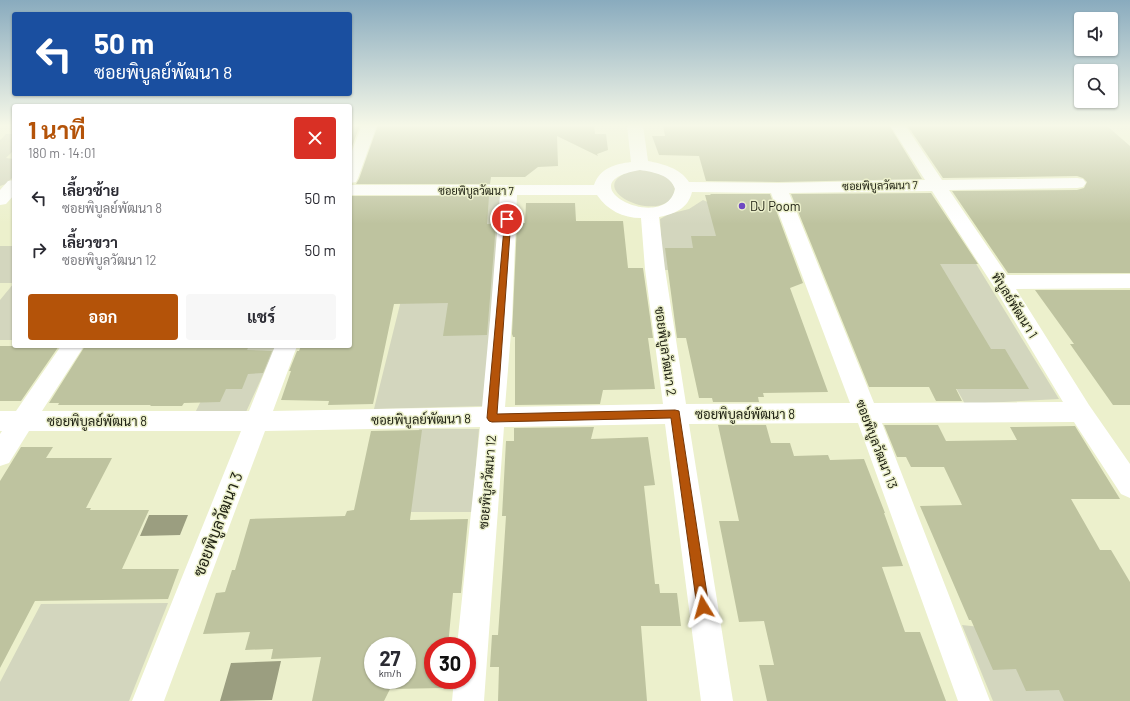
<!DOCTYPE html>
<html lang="th">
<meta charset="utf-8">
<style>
body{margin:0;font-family:Barlow,Sarabun,sans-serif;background:#f7f7f7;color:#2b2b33;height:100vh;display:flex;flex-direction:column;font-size:15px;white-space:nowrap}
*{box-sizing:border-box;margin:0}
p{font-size:13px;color:#7c7c81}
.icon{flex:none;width:22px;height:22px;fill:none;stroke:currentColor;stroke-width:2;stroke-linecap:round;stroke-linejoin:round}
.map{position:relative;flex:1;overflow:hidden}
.panel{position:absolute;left:12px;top:104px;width:340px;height:244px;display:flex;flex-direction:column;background:#fff;border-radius:4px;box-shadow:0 1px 3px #0004}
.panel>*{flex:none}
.hud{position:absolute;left:12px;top:12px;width:340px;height:84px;border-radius:4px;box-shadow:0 1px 3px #0004;background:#1a4fa0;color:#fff;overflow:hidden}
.controls{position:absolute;left:1074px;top:12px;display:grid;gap:8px}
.controls a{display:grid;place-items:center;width:44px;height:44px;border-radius:4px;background:#fff;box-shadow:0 1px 3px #0004;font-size:20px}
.speed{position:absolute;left:364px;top:637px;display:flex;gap:8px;font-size:20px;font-weight:700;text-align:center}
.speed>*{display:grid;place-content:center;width:52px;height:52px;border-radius:50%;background:#fff;box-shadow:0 1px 3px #0004;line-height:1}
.speed small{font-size:10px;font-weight:400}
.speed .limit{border:6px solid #d22;background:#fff;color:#111}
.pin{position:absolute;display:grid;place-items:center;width:34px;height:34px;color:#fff;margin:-17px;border:2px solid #fff;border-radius:50%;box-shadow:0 1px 4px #0007}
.me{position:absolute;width:44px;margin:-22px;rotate:352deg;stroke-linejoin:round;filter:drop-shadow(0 0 3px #0008)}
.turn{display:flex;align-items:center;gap:14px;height:84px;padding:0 16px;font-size:18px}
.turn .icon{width:52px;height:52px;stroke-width:2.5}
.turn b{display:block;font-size:28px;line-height:34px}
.round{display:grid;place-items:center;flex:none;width:42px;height:42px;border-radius:4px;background:#f7f7f7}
.head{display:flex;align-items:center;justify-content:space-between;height:68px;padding:0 16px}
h1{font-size:24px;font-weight:700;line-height:30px;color:#b45309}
.cta{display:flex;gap:8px;margin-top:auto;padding:8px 16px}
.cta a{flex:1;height:46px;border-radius:4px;background:#b45309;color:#fff;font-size:16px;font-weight:700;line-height:46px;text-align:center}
.cta a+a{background:#f7f7f7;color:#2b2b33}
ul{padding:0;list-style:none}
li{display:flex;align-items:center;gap:12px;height:52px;padding:0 16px}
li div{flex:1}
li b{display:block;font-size:15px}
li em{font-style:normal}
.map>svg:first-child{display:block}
</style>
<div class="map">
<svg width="1130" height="701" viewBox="0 0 1130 701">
<rect width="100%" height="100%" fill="#ecf0cc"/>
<!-- green -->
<path fill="#d3d6be" d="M6,134H14V150L6,158L14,159V176L6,184L0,186V140Z
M642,169L668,176L675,188C671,228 586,193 624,174C629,171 636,170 642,169Z
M501,195L485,406L374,409L427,196Z
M703,200L782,235L797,271L663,270L660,219L669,214L689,209Z
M959,236L1059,399L965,404L950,377L933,256Z
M0,246H14V283H0Z
M14,283V340H0V300Z
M127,346H276L246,412L195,413L218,366Z
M419,429H479L472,512H405Z
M168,603L129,701H0V682L41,604Z
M962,625L998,629L1073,701H993Z"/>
<!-- water -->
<path fill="#9b9e80" d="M149,515H188L180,535L140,536Z
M281,661L272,700L220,701L231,663Z"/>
<!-- building -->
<path fill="#bec39f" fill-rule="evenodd" d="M350,125H360L350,152Z
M378,125H594L595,134H606L608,150L597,154L598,156L557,136L558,166L538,167L525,177H491L490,184H356L359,179Z
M663,125H889L922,179L778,182L706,181L699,156L659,155L652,136H665Z
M907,125H1106L1130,146V273H1008L952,191L1077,190L1084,188L1087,182L1083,178L1077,176L943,178Z
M931,193L978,264H940L991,349H1005L1029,389H956L962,401H936L929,387H869L791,194Z
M710,194H770L803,283L790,288L828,392L763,393L764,397H758L759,402H713L712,398H699L686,338H677L665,248H693L691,236H716L705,195H711Z
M350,196H489L487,224H496L487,335L443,336L448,303L394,304L373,404L328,405L329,401L281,400L291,371H289L297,351H299L301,346H350Z
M526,203H575L576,221H623L628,268H643L653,338H648L655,389L603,390L600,404L515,405V337H513L512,334L517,223H525Z
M1035,290H1130V405H1113L1070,344H1074Z
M0,346H59L21,401H0Z
M85,346H249L247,350L272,351L263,373L248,374L242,389H226L220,402L184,403L182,406H150L151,405H58L59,403H49Z
M718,425H766L771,443H790L794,456L828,455L830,460L864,459L885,513H884L903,566L882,567L905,632H920L946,701H767L759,665H774L764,621L739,622L719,521H739Z
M884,425H938L946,441L1017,440L1010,427L1075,426L1120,499H1071L1100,550H1111L1130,582V701H1064L1059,690L1026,691L1016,669L993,670L971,620H969L920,506L962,505L944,467H911L906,457H897Z
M594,427L591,439L648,437L655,485L644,486L655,584H659L660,593H677L681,626H641L647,701H498L499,667H490L492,635H498L503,563L506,516H502L506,441H514V428Z
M422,430L410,520L468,519L461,593H453L448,646H433V680H445L444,688L390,689L384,701H312L321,657L271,659L273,649L245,650L250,632L203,634L216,593L225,592L232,570H235L250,519L345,516L347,511L354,510L371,431ZM373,646H407V680H373Z
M21,447H53L46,458H112L86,508H91L90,510H149L122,569H179L168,599L35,601L0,668V481Z"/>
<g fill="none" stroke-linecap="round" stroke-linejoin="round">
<!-- minor -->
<path fill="#fff" fill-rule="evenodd" d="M362,125H377L358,178L356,182L350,183V156Z
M627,125H643L648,161C663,164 680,168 689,182L778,183L925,180L890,125H905L942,180L1077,178L1083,179L1086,183L1083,187L1077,188L949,190L1007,275L1130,274V288L1016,289L1089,405L1130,464V498L1121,494L1074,422L882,423L990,701H958L858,423L689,424L733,701H701L665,424L504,427L484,701H452L454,680H467V646H457L480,427L265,431L164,701H132L241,431H29L9,463L0,466V434L2,431H0V411H16L61,346H84L42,411H249L275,346H297L273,411L482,407L490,320L500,195H350V185H594C600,168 615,164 631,162ZM640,170C653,172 671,175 675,189C665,235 562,183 640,170ZM932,191L994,287L1063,402L874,403L789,193ZM692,192L771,193L850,403L686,404L665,269L659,217C674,214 688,209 692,192ZM517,195H597C607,210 623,218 641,218L645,269L663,404L505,407L512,320Z
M14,180V195L6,204L0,205V190L8,181Z"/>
</g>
<!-- sky -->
<linearGradient id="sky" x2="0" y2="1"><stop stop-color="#89abbe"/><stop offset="0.56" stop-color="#f6f8e8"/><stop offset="1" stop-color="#f6f8e8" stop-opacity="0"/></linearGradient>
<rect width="1130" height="224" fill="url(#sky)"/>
<!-- route -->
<path fill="#b45309" stroke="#753606" d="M505,217H507L511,219L497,414L675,410L679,411L709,607L707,612L703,613L699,612L697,607L671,418L492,422L489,421L487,418Z"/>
<!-- markers -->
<circle fill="#6f49c2" stroke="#ecf0cc" stroke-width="1.5" cx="742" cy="206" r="4"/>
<g text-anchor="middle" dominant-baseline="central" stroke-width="3" stroke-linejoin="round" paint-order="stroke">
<!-- far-street labels -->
<g font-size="11" fill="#212315" stroke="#ecf0cc">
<text transform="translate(880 185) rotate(-1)">ซอยพิบูลวัฒนา 7</text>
<text x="476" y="190">ซอยพิบูลวัฒนา 7</text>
</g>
<!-- poi labels -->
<g font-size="13" fill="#212315" stroke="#ecf0cc" text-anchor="start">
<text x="750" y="206">DJ Poom</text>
</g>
<!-- street labels -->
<g font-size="13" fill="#212315" stroke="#ecf0cc">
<text transform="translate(1015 305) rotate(58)">พิบูลย์พัฒนา 1</text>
<text transform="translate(666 351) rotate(82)">ซอยพิบูลวัฒนา 2</text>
<text x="745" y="414">ซอยพิบูลย์พัฒนา 8</text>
<text transform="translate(421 419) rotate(-1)">ซอยพิบูลย์พัฒนา 8</text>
<text x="97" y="421">ซอยพิบูลย์พัฒนา 8</text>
<text transform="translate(877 444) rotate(69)">ซอยพิบูลวัฒนา 13</text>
<text transform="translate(487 482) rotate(-85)">ซอยพิบูลวัฒนา 12</text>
</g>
<!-- near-street labels -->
<g font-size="16" fill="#212315" stroke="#ecf0cc">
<text transform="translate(217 524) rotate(-69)">ซอยพิบูลวัฒนา 3</text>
</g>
</g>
</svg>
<div class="controls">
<a><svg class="icon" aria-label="sound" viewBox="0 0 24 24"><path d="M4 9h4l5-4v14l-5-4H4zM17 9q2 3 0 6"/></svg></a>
<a><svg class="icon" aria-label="search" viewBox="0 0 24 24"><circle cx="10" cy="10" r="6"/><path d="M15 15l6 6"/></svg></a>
</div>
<div class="speed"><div>27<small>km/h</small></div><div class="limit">30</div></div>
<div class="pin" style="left:507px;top:219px;background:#d93025"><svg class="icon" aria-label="arrive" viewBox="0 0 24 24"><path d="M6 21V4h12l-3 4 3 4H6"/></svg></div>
<svg class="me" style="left:703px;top:607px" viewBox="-20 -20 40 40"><path d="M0-17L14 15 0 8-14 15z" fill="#b45309" stroke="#fff" stroke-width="4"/></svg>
<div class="hud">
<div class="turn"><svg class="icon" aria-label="left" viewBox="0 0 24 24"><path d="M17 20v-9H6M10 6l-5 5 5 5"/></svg><div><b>50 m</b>ซอยพิบูลย์พัฒนา 8</div></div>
</div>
<section class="panel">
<div class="head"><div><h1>1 นาที</h1><p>180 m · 14:01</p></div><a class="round" style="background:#d93025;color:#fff"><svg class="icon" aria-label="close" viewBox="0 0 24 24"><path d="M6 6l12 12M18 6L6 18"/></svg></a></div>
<ul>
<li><svg class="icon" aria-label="left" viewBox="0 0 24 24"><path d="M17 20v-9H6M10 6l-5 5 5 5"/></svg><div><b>เลี้ยวซ้าย</b><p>ซอยพิบูลย์พัฒนา 8</p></div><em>50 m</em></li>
<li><svg class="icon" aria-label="right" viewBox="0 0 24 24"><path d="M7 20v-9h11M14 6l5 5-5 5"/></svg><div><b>เลี้ยวขวา</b><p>ซอยพิบูลวัฒนา 12</p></div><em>50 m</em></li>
</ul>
<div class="cta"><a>ออก</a><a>แชร์</a></div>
</section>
</div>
